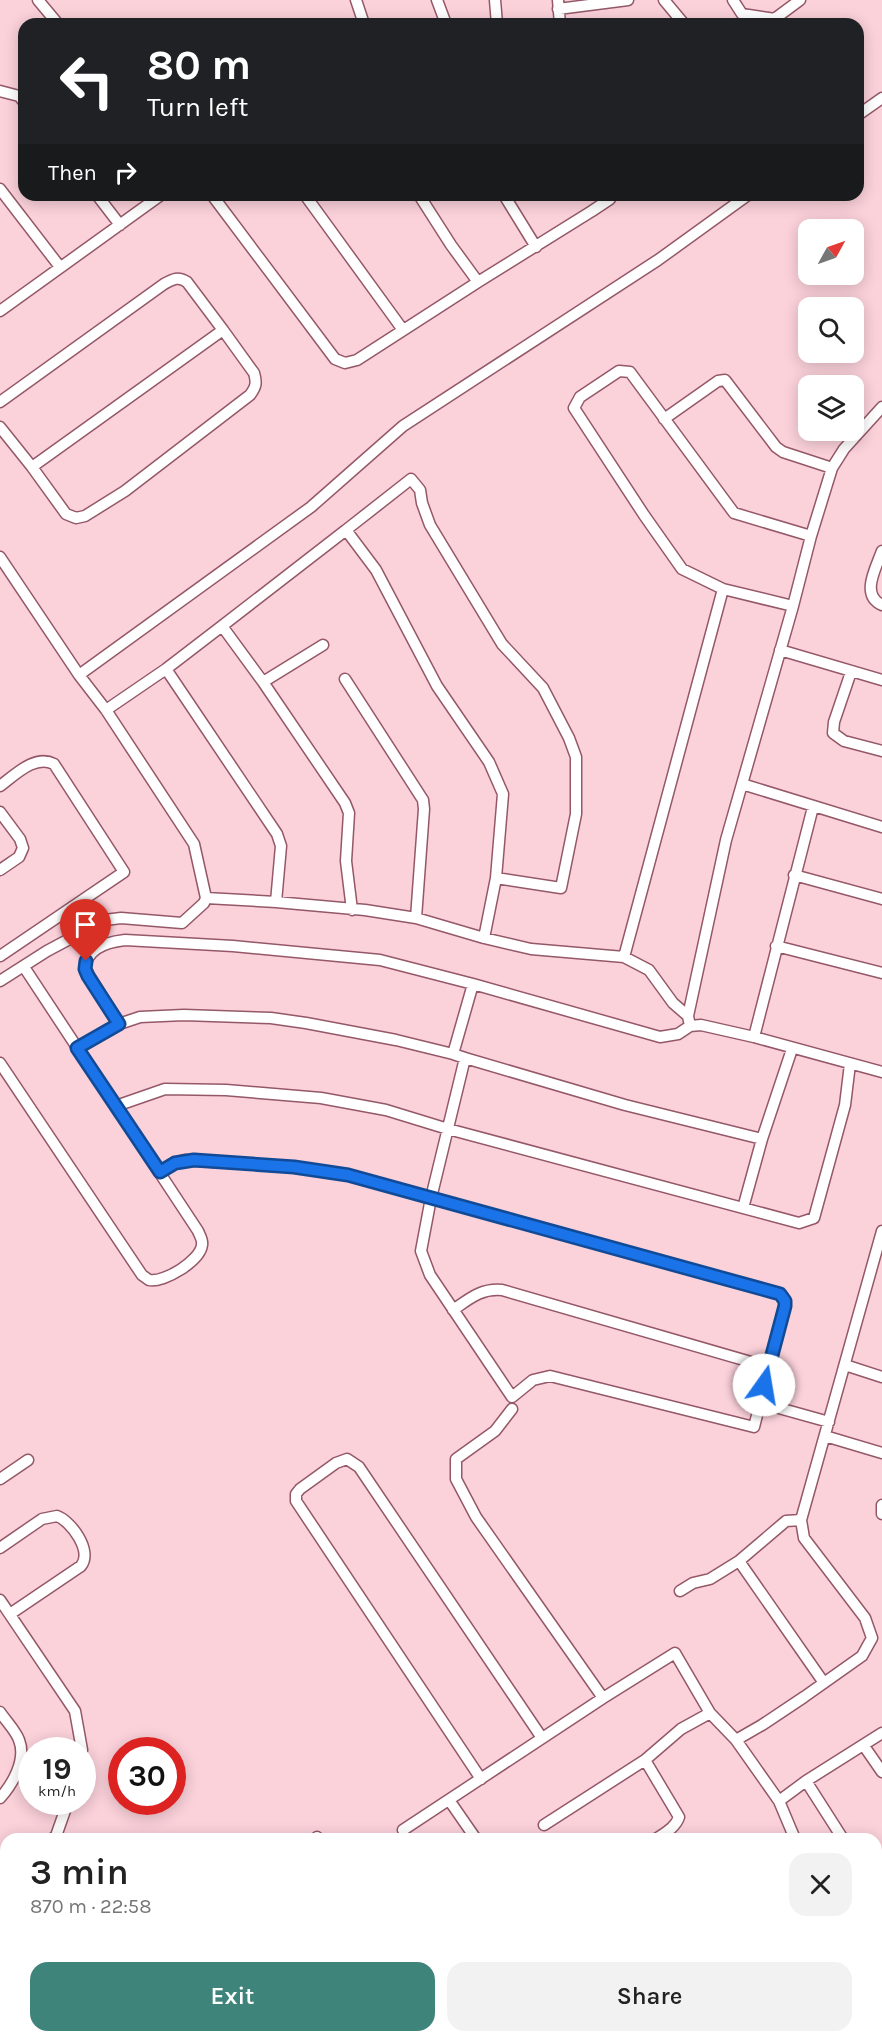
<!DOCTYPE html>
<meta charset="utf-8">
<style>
body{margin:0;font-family:Karla,sans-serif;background:#f2f2f2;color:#222;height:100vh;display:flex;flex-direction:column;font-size:22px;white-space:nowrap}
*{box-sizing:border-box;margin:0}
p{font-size:20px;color:#767676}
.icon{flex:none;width:33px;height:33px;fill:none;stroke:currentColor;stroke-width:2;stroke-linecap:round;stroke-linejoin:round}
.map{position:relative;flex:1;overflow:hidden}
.details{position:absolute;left:0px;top:1833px;width:882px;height:210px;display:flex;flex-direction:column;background:#fff;border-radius:18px 18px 0 0;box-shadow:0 3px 15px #0003}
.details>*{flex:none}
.banner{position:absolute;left:18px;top:18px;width:846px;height:183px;border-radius:18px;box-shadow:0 3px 15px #0003;background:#202124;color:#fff;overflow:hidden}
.needle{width:39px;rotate:50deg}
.fabs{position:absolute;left:798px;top:219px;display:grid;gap:12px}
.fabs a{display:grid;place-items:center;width:66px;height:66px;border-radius:12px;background:#fff;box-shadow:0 3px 15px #0003;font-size:30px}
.speed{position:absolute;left:18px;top:1737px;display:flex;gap:12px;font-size:30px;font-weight:700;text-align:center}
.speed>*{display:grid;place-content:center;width:78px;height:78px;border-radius:50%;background:#fff;box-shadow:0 3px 15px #0003;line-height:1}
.speed small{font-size:15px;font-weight:400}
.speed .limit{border:9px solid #d22;background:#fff;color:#111}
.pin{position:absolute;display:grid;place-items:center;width:51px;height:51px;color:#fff;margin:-62px -26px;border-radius:50% 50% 50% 0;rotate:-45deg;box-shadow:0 0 6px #0007}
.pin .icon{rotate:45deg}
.me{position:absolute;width:66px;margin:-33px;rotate:13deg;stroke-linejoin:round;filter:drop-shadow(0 0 4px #0008)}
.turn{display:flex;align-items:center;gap:21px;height:126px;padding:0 30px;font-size:27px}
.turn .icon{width:78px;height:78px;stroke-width:2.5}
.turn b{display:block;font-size:42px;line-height:51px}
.then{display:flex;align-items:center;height:57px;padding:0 30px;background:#0003;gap:12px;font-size:22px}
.round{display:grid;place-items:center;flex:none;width:63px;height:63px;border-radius:18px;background:#f2f2f2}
.head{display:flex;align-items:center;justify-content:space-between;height:102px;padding:0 30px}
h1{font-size:36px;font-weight:600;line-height:45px}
.action{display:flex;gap:12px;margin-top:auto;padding:12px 30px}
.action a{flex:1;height:69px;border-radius:18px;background:#3f847a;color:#fff;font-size:24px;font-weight:600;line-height:69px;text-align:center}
.action a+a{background:#f2f2f2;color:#222}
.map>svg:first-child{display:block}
</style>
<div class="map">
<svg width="882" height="2043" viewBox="0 0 882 2043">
<rect width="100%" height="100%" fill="#fbd1da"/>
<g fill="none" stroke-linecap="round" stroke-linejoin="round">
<defs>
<path id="minor" d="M38,0L58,24
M356,0L364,24
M437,0L446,24
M495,0L497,24
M558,0L560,24
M664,0L684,24
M733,0L742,14L775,19
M558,9L628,0
M769,23L800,0
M0,91L19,96L24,102
M858,115L882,98
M0,189L60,267
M97,195L120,225
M212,195L335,359L345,363L357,360L478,282L451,245L419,195
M305,195L403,330
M504,195L536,247
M478,282L592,211L610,199L609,195
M0,311L161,195
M0,402L164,284C173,279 178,276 187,282L223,330L32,467L0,427
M664,419L718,381L725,380L776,447L783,452L832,468
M32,467L66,514L76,518L85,516L125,491L250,395C256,387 257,383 254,373L223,330
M346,530L411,479L420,490L422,503L430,525L502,644L543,688L569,738L576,757V814L561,888L496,878
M882,551C876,568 860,595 882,605
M0,557L79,675L106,710L194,844L206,898L204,903L182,923L121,918L105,920L47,951L0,981
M793,606L723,589L682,569L644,515L574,408L580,397L619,371L630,372L734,513L811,536
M222,626L346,530L376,570L437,686L489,762L503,794L496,878L484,938
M780,650L882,680
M166,669L222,626L263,682L345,803L349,813L346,861L352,910
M851,672L834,722L833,733L844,741L882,751
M79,675L311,507L403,426L658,260L748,195
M345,679L423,800L424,809L416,918
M263,682L323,645
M106,710L166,669L277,834L281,846L276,902
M742,784L882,827
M0,786C15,775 35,754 54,764L124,872L0,956
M0,812L20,839L23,848L19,857L0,870
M794,875L882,899
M206,898L276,902L365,910L416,918L484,938L531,949L624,957L649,970L673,1003L688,1016
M776,946L882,973
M624,957L723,589
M119,1024L85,969C86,948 107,942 125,940L233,946L380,960L473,984L660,1037L678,1034L690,1026L701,1025L754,1037L882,1072
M690,1026L688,1016L726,840L793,606L811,536L832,468L844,449L882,407
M754,1037L813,807
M77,1048L119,1024L140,1017L184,1015L271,1018L306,1023L396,1040L453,1054
M465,1058L625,1105L762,1139
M0,1063L142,1275L149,1280C164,1283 200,1261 202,1245C203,1240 200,1236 198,1231L24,967
M116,1106L165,1089L226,1090L321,1098L386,1110L448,1129L799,1223L814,1218L845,1105L850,1064
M160,1172L175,1163L185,1160L294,1167L348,1175L431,1198L780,1294L785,1301V1306L754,1427L550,1376L533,1380L512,1397L430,1275L421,1251L431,1198L465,1058L453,1054L473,984
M743,1208L762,1139L792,1049
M453,1310C469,1299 481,1288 502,1290L768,1367
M845,1365L882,1377
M761,1403L829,1422
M512,1409L495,1431L456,1459V1479L476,1517L603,1698
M825,1436L882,1453
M0,1479L28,1460
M882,1505V1514
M0,1548L42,1519L57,1516C71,1521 93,1551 81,1566L10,1614
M739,1561L786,1521L801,1520
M680,1591L693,1583L710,1579L739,1561L824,1683
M0,1600L75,1711L82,1750
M0,1712C6,1721 16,1731 19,1740C27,1760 12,1785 0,1798
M736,1740L762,1725L804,1697L862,1656L872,1638L865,1618L804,1538L801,1520L882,1231
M864,1746L882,1772
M645,1760L679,1817C676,1827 665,1833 656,1839
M481,1779L296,1501V1494L300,1489L336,1463L347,1459L359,1467L542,1738
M806,1781L843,1839
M449,1800L476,1839
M779,1801L806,1781L882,1733
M544,1825L645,1760L681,1729L710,1713
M403,1830L603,1698L675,1653L710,1713L736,1740L779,1801L795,1839
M52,1839L56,1836L68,1802
M315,1839L317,1837L319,1839
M0,1877L6,1872
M876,1889L882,1898
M876,1974L882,1982
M0,1979L6,1988
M39,2037L43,2043
M177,2037L181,2043
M246,2037L250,2043
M318,2037L322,2043
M384,2037L388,2043
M456,2037L460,2043
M612,2037L617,2043
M121,2043L127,2037
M733,2043L742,2037
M869,2043L882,2033"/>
</defs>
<!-- minor casing -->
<use href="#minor" stroke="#945868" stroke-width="13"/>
<!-- minor -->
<use href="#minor" stroke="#fff" stroke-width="10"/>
</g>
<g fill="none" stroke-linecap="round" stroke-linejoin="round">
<defs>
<path id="route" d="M86,961L85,969L88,976L119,1024L77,1048L160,1172L175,1163L194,1160L294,1167L348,1175L780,1294L785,1301V1306L764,1385"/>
</defs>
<!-- route casing -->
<use href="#route" stroke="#114b97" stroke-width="15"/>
<!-- route -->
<use href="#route" stroke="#1a73e8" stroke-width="10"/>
</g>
</svg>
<div class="fabs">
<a><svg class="needle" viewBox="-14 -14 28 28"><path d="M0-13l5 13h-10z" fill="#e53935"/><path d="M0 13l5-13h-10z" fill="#767676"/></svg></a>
<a><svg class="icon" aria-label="search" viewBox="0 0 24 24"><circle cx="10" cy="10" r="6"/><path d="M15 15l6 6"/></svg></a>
<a><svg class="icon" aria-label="layers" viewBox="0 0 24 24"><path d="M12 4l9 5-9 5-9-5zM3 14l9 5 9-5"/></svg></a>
</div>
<div class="speed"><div>19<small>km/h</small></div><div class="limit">30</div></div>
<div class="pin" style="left:86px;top:961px;background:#d93025"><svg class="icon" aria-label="arrive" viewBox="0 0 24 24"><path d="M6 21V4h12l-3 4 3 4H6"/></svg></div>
<svg class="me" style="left:764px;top:1385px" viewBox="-20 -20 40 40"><circle r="19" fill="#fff"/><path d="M0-13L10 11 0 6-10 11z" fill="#1a73e8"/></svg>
<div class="banner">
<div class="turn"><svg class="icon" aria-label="left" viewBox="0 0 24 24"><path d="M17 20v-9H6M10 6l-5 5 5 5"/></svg><div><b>80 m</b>Turn left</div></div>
<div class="then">Then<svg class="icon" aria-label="right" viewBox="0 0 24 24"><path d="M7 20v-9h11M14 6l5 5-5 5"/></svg></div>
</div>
<section class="details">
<div class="head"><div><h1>3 min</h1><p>870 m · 22:58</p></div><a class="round"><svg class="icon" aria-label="close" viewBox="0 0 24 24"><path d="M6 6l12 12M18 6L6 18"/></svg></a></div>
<div class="action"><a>Exit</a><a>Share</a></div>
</section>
</div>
